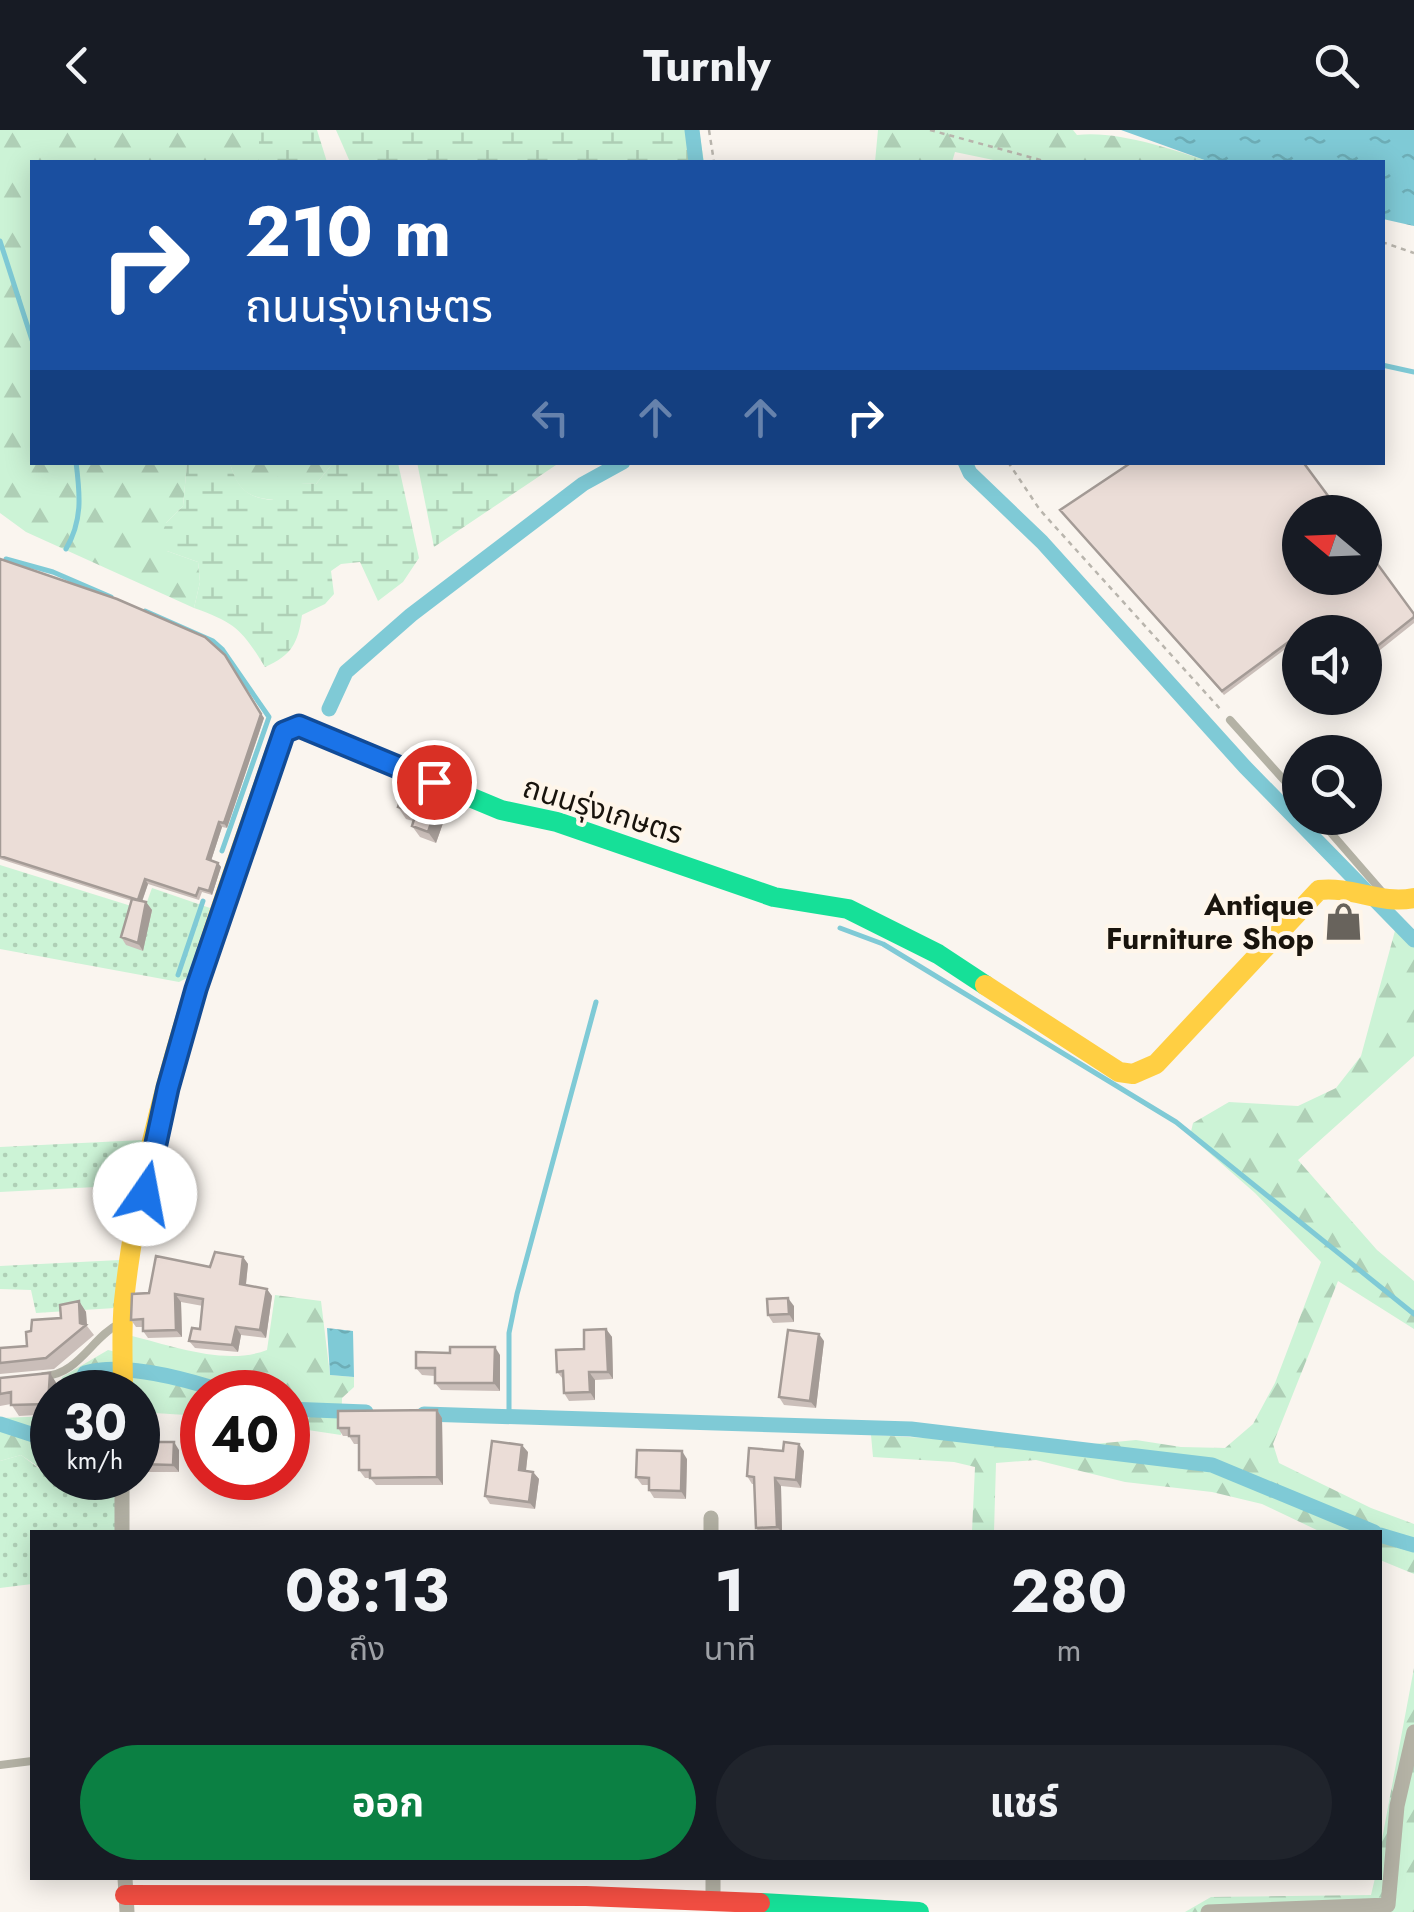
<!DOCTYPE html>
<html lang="th">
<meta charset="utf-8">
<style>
body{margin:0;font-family:Jost,"Noto Sans Thai",sans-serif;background:#20242c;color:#f1f3f6;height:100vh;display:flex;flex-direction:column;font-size:38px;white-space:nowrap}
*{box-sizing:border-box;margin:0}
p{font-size:32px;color:#9ea1a6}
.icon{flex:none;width:55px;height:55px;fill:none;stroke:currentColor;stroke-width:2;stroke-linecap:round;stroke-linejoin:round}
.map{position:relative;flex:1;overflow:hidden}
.panel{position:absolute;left:30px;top:1400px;width:1352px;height:350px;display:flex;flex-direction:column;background:#171b24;border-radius:0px;box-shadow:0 5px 25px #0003}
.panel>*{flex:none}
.hud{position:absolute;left:30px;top:30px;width:1355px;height:305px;border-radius:0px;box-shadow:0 5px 25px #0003;background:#1a4fa0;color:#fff;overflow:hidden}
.needle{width:65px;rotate:289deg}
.buttons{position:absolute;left:1282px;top:365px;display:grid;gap:20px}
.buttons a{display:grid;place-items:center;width:100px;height:100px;border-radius:50%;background:#171b24;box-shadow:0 5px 25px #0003;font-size:50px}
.speed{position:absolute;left:30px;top:1240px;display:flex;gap:20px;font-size:50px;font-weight:700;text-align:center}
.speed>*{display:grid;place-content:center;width:130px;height:130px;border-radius:50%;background:#171b24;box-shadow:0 5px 25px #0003;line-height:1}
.speed small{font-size:25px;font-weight:400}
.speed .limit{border:15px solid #d22;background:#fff;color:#111}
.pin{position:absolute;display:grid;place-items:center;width:85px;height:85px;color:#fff;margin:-42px;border:5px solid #fff;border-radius:50%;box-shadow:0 2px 10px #0007}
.me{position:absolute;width:110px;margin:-55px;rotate:12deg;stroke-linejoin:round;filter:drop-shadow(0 0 8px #0008)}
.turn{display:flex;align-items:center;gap:35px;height:210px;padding:0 50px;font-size:45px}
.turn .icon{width:130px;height:130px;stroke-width:2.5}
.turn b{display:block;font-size:70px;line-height:85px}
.lanes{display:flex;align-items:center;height:95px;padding:0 50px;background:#0003;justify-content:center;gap:50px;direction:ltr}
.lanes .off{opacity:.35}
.eta{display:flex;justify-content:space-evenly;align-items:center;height:170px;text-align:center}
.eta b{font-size:60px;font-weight:700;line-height:70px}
.primary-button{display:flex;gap:20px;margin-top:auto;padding:20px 50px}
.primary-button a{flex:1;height:115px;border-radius:60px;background:#0b8043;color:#fff;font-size:40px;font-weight:700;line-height:115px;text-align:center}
.primary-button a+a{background:#20242c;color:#f1f3f6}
header{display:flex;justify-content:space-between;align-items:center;height:130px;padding:0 50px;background:#171b24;font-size:45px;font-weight:700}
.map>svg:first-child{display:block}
</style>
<header><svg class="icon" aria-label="back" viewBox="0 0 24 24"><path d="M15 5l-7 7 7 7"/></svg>Turnly<svg class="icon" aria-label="search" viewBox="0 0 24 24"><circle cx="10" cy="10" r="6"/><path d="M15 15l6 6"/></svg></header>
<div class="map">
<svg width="1414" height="1782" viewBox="0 0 1414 1782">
<defs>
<pattern id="grass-dots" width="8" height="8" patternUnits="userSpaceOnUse" patternTransform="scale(2.5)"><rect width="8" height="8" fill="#ccf3d6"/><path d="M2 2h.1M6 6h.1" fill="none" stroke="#afcfb6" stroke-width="1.8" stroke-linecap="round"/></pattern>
<pattern id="forest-firs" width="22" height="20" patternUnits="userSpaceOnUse" patternTransform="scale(2.5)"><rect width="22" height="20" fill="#ccf3d6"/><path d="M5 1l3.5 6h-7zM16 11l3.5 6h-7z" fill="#afcfb6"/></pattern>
<pattern id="wetland-marsh" width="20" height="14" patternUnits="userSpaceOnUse" patternTransform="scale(2.5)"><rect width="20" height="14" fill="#ccf3d6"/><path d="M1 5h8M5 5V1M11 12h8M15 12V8" fill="none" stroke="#afcfb6"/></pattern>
<pattern id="water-ripples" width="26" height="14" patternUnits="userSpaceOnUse" patternTransform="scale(2.5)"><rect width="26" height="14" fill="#7fcad6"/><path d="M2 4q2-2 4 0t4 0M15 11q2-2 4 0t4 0" fill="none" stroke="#6dadb6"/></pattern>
</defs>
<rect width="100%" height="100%" fill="#faf5ef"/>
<!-- grass -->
<path fill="url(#grass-dots)" d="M0,735L144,780L152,758L210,778L187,848L179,852L0,819Z
M143,1010L134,1055L0,1062V1017Z
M120,1130L115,1178L36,1183L31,1160L0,1159V1136Z
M21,1325L52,1348H115L117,1402H32V1454L0,1458V1331Z"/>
<!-- forest -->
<path fill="url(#forest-firs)" d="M0,0H259V32H32V332L187,333L183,376L166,393L167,421L198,432L200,452L194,478L26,402L0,383Z
M878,0H1073L1077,5C1116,0 1172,19 1210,32H1003L955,22L952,32H875Z
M230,333H333L316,354C298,353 283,353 274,370C247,368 237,359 230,333Z
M1399,786L1414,803V926L1298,1030L1377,1120L1414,1151V1199L1338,1151L1273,1314L1279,1333L1371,1378L1414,1394V1444L1380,1430V1402H1321L1262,1374L1212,1362L1125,1352L1036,1330L996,1333L994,1402H972L975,1337L954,1332L873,1327L871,1305L1073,1316L1136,1310L1181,1317L1225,1318L1253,1294L1275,1253L1321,1132L1255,1063L1190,1006L1193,993L1229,972L1298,976L1336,958L1361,926Z
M275,1165L321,1171L330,1245L354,1247V1257L342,1268L341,1305L288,1297V1262H202V1286L138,1282V1262H129L132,1206C173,1216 226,1236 267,1220Z
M108,1220L116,1222L114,1262H58L62,1247Z
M52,1286V1346L21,1325L0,1331V1299L6,1298L1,1288Z
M1414,1538V1782H1185L1211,1767L1371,1765L1375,1748H1380V1720Z"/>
<!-- wetland -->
<path fill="url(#wetland-marsh)" d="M259,0H317L327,32H259Z
M336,0H699L704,32H350Z
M417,332H559V333L434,417Z
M187,333H230C237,358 247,368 273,370L279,361L276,346L294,353L316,354L333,333H398L419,428L403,452L378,471L360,432L341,434L331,441L334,464L325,474L302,485C298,513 292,525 265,537C242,500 236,493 194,478L200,452L198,432L167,421L161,406L166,393L183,376Z"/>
<!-- water -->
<path fill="url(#water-ripples)" d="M1121,0H1414V96L1383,89L1382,32H1210Z
M327,1198L353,1201L354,1247L330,1245Z"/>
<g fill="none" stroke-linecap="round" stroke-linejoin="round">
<!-- stream -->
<path stroke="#7fcad6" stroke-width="5" d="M0,111L32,210
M1382,235L1414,242
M66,419C83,390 80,364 76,332
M6,429L53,442L111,467
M145,481L213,511L222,519L269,587L222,721
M840,798L883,814L1176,992L1414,1184
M178,845L203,771
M509,1287V1203L517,1164L596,872"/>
<!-- canal -->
<path stroke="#7fcad6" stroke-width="15" d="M692,0L696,32
M965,332L970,343L1042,412L1245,637L1414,810
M329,579L346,542L411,485L583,354L623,332
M76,1262L85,1243C123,1232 186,1249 225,1262
M288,1279L366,1282
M424,1284L911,1299L1212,1335L1374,1402
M0,1294L52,1311
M1380,1405L1414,1415"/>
<!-- path -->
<path stroke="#b9b5ad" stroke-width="2.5" stroke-dasharray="5 5" stroke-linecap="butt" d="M709,0L714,32
M930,0L1048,32
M1382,112L1414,123
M1008,332L1040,380L1222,581"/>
<!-- lane -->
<path stroke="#b4b2a5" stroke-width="8" d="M1230,590L1300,668
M1318,688L1384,764
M44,1246C78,1245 92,1207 120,1193
M0,1635L32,1631"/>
<!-- street -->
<path stroke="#b4b2a5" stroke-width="15" d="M122,1348V1402
M711,1388V1402
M125,1748L127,1782
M713,1748V1771
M1208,1782L1388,1775L1397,1676L1414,1602"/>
<!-- fast -->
<path stroke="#16e098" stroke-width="20" d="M292,598L299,596L501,680L557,692L774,767L848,779L938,824L985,855
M760,1773L919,1782"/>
<!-- slow -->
<path stroke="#ffcf43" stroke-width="20" d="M985,855L1119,942L1133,944L1156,934L1319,760C1352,756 1381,775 1414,768
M123,1262C123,1232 121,1201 124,1171C144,983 214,799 275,621L284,605L292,598"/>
<!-- jam -->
<path stroke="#f24e42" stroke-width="20" d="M125,1765L586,1766L760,1773"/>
</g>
<!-- wall -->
<path fill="#cabeb9" d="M1063,384L1414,484V493L1365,532V502H1300V515L1296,511L1224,565Z
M0,429L264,588L227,698L222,697L211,731L218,733L221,737L212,765L202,762L199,770L148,754L142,772H146L152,780L143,821L126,815L121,807L132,771L0,729Z
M441,664L449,676L436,713L420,707L412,696L413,691L406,689L398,677Z
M243,1127L248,1134L246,1155L272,1166L266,1208L241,1205L238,1222L195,1218L189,1211L200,1199L203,1176L181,1172L182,1207L148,1208L143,1201V1197H136L131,1190L149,1163L210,1137Z
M79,1171L86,1182L87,1196L94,1205L54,1239L0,1244V1218L27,1216Z
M794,1176V1192L773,1193L768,1185Z
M606,1199L612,1207L613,1249L595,1250V1270L569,1271L564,1263L563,1249L557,1242Z
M824,1211L816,1278L784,1275L779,1267Z
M450,1223L500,1225V1261L441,1260L435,1253V1246L422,1245L416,1238Z
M0,1248L57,1254L52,1262V1284L19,1286L11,1274L0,1276Z
M437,1280L442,1288L443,1355H376L370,1348H365L359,1340V1314H354L349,1306H343L338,1298Z
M138,1312L179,1320V1342H141L138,1338Z
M804,1321L801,1358L781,1356L782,1402H759L756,1398L754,1354H752L747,1346Z
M528,1322L526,1341L533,1342L539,1349L535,1379L490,1374L485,1366Z
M687,1329L686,1369L654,1368L649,1360V1355H642L636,1347Z"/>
<!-- shaded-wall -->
<path fill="#a49b96" d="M225,525L264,588L227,698L224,693Z
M441,664L449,676L436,713L428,702Z
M219,692L222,697L210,734L207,729Z
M218,733L221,737L212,765L209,761Z
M145,749L148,754L141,774L138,770Z
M146,772L152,780L143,821L138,813Z
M243,1127L248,1134L245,1162L240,1154Z
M267,1159L272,1166L266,1208L260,1200Z
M175,1164L181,1172L182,1207L176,1200Z
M788,1168L794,1176V1192L789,1184Z
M79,1171L86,1182L87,1196L80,1193Z
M236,1197L241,1205L238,1222L232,1215Z
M606,1199L612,1207L613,1249L608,1242Z
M819,1204L824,1211L816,1278L810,1271Z
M495,1217L500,1225V1261L494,1253Z
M589,1242L595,1250V1270L590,1262Z
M50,1243L57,1254V1262H52V1280L48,1274Z
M437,1280L442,1288L443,1355L437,1347Z
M174,1312L179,1320V1342L173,1335Z
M799,1314L804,1321L801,1358L796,1350Z
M522,1315L528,1322L525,1348L519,1340Z
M682,1321L687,1329L686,1369L681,1361Z
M533,1342L539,1349L535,1379L529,1372Z
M775,1348L781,1356L782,1402L777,1397Z"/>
<!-- building -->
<path fill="#ebddd7" stroke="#a49b96" stroke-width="2.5" d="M1132,332H1303L1340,382H1300V448H1365V417L1414,484V487L1365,526V502H1300V514L1294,508L1222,561L1060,380Z
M0,429L117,469L205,507L225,525L261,584L224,693L219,692L207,729L218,733L209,761L199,758L196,766L145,749L138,770L0,726Z
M406,653L441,664L428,702L412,696L416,683L398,677Z
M132,769L146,772L138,813L121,807Z
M215,1122L243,1127L240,1154L267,1159L260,1200L236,1197L232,1215L189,1211L192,1198L200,1199L203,1169L175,1164L176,1200L143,1201V1189L131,1190L132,1164L149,1163L156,1126L210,1137Z
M788,1168L789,1184L768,1185L767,1169Z
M79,1171L80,1193L86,1195L46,1228L0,1233V1218L27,1216L26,1202L31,1201L32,1190L61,1188L60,1175Z
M606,1199L608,1242H589L590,1262L564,1263L563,1241L557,1242L556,1220L584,1219V1200Z
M788,1200L819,1204L810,1271L779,1267Z
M450,1217H495L494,1253H435V1238H416V1222L450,1223Z
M50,1243L48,1274L11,1275V1262L0,1264V1248Z
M437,1280V1347L370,1348V1340H359V1306H349V1298H338V1281Z
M492,1311L522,1315L519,1340L533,1342L529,1372L485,1366Z
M138,1312H174L173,1335L138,1334Z
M784,1312L799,1314L796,1350L775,1348L777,1397L756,1398L754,1347L747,1346L749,1318L783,1321Z
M637,1320L682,1321L681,1361L649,1360V1348L636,1347Z"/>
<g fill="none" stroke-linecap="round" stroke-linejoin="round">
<defs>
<path id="route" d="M145,1064L168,958L196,859L284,602L299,596L434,652"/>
</defs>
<!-- route casing -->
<use href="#route" stroke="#114b97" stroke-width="25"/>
<!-- route -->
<use href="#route" stroke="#1a73e8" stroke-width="18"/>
</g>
<!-- icons -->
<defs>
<symbol id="shop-bare" viewBox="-9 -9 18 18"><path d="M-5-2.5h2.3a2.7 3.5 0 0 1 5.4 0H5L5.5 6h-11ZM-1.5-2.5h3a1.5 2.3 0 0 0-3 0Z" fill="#68635c" stroke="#fff6ea" stroke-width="2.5" paint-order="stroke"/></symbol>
</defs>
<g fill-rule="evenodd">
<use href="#shop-bare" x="1316" y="764" width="55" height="55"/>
</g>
<g text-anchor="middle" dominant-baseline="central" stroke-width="8" stroke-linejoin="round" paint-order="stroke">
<!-- street labels -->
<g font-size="30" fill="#19140d" stroke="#fff6ea">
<text transform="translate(603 680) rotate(17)">ถนนรุ่งเกษตร</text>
</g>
<!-- poi labels -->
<g font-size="30" font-weight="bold" fill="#19140d" stroke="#fff6ea" text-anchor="end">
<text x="1314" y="774">Antique<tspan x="1314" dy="34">Furniture Shop</tspan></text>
</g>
</g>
</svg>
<div class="buttons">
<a><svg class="needle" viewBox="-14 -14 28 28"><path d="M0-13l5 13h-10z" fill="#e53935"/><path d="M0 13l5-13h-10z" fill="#9ea1a6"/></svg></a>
<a><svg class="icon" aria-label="sound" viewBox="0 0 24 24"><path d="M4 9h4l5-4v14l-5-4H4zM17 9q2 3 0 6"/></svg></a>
<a><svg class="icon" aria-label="search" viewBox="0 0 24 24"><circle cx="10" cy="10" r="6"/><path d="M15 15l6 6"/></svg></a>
</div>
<div class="speed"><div>30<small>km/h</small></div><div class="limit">40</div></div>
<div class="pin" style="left:434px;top:652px;background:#d93025"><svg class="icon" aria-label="arrive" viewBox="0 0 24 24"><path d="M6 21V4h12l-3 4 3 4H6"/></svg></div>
<svg class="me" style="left:145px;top:1064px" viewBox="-20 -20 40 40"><circle r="19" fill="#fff"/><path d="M0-13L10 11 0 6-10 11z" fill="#1a73e8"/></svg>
<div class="hud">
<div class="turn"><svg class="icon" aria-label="right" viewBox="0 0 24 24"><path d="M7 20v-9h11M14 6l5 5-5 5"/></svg><div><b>210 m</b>ถนนรุ่งเกษตร</div></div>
<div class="lanes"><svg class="icon off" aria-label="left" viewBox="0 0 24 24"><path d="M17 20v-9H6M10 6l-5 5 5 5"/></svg><svg class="icon off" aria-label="ahead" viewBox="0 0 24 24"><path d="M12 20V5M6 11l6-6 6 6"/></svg><svg class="icon off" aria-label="ahead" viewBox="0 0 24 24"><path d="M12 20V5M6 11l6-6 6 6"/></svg><svg class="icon" aria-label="right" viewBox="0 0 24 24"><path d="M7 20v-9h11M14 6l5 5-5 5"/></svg></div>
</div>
<section class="panel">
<div class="eta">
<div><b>08:13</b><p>ถึง</p></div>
<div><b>1</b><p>นาที</p></div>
<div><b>280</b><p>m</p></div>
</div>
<div class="primary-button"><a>ออก</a><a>แชร์</a></div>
</section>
</div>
